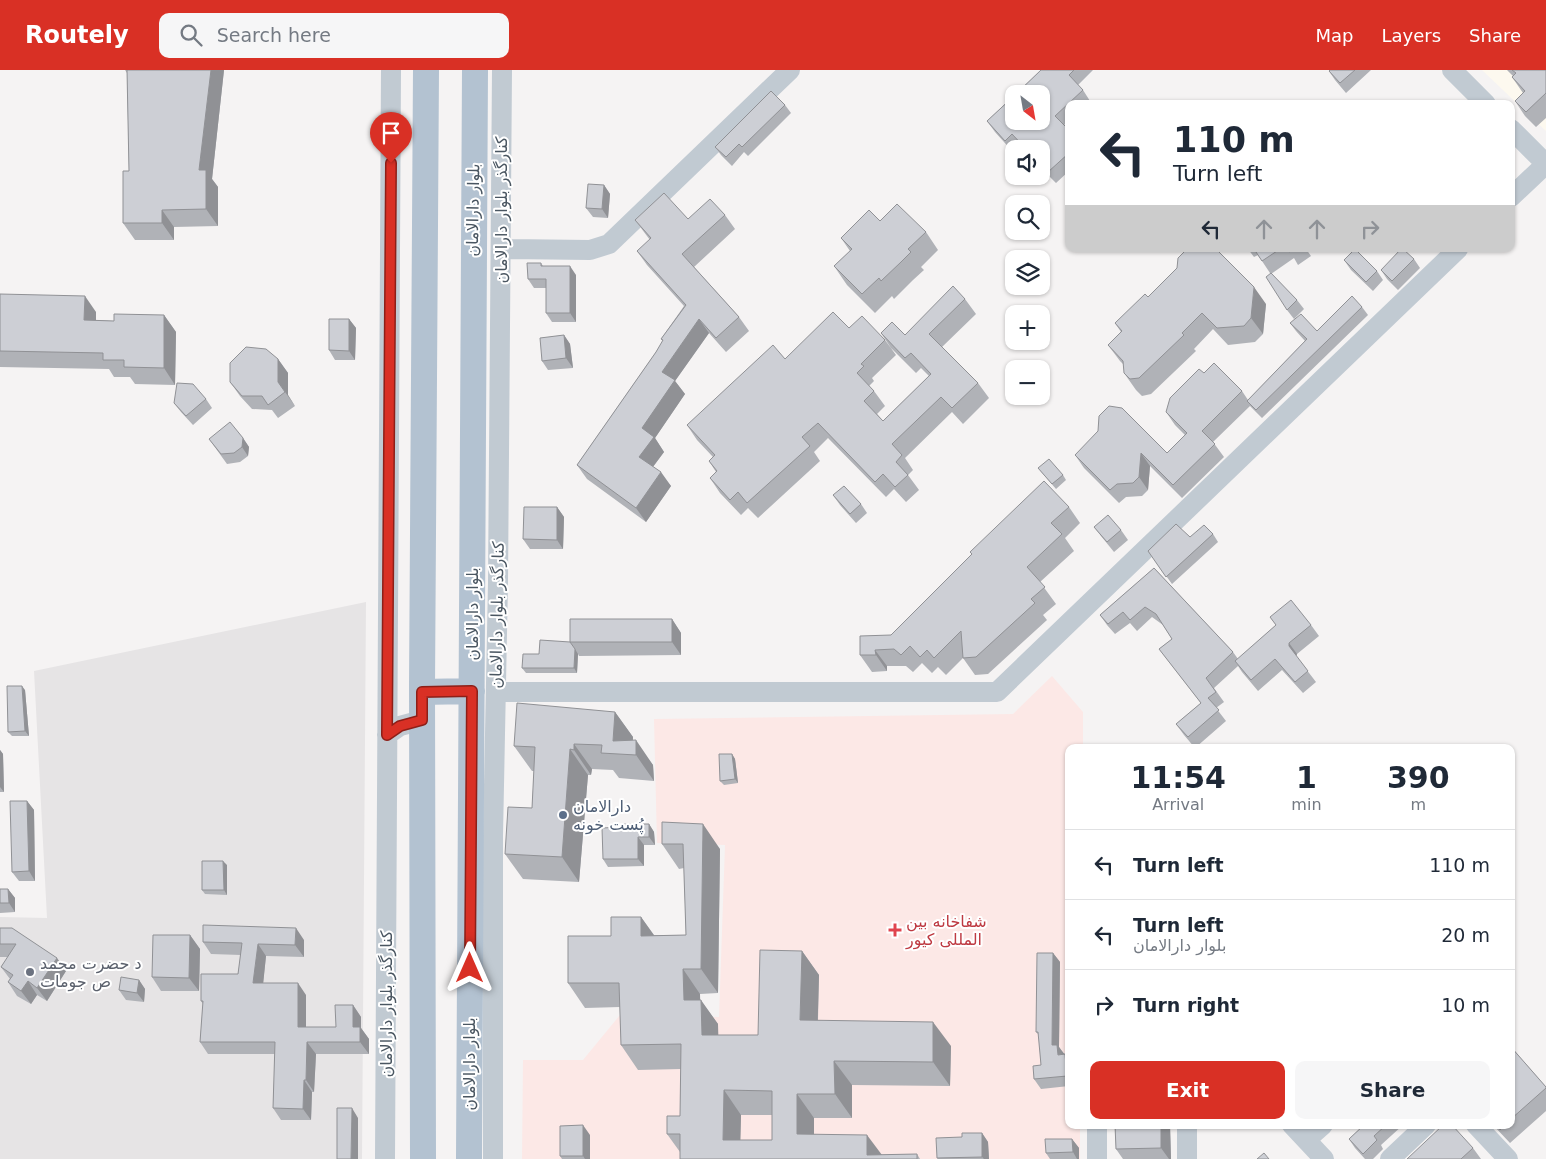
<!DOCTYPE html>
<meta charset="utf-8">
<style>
body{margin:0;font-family:"DejaVu Sans","Noto Sans Arabic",sans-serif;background:#f6f6f7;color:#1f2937;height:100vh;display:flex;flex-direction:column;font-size:19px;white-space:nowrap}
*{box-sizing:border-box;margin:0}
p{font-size:16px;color:#747a83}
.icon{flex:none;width:28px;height:28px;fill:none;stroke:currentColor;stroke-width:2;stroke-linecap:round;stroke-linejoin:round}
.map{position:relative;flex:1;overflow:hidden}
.drawer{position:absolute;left:1065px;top:674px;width:450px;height:385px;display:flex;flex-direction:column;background:#fff;border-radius:10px;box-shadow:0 1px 4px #0004}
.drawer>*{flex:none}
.top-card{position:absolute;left:1065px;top:30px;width:450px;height:152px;border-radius:10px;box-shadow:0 1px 4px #0004;background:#fff;color:#1f2937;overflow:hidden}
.needle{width:32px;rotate:149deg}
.buttons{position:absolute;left:1005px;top:15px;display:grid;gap:10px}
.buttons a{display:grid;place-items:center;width:45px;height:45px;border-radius:10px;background:#fff;box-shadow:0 1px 4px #0004;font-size:25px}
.pin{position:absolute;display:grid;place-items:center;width:42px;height:42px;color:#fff;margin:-51px -21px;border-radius:50% 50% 50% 0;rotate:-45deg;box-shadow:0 0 5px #0007}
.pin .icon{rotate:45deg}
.me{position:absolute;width:55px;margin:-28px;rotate:0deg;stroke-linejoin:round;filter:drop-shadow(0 0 4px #0008)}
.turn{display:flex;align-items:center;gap:18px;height:105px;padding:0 25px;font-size:22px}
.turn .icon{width:65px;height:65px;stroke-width:2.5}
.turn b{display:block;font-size:35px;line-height:42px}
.lanes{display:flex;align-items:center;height:48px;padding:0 25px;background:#0003;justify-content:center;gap:25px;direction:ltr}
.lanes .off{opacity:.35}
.eta{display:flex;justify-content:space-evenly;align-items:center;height:85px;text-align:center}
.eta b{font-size:30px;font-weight:800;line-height:35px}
.primary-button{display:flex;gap:10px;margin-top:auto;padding:10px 25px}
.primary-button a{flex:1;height:58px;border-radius:10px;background:#d93025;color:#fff;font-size:20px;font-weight:800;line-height:58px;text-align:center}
.primary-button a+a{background:#f6f6f7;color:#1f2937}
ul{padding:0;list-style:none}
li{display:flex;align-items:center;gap:15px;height:70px;padding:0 25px;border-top:1px solid #e0e1e3}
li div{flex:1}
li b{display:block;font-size:19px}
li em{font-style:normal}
header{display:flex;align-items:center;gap:30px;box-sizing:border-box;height:70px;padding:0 25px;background:#d93025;color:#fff}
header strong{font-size:24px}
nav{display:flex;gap:28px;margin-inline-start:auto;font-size:18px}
.search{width:350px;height:45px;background:#f6f6f7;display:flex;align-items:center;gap:12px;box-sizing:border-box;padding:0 18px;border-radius:10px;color:#747a83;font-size:19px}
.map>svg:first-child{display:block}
</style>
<header>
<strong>Routely</strong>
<div class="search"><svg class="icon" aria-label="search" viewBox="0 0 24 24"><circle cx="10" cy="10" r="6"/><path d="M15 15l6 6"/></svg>Search here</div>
<nav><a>Map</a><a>Layers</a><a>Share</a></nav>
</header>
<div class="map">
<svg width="1546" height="1089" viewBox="0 0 1546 1089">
<rect width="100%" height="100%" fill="#f5f3f3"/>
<!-- commercial -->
<path fill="#fdf9ef" d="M1482,0H1546V61Z"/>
<!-- education -->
<path fill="#e6e4e5" d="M366,532L362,1089H0V847L47,848L34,601Z"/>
<!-- medical -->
<path fill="#fce8e6" d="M1052,606L1083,642V677L1069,678V1055H1080V1089H522L523,990H583L620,945L719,947L725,775L657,773L654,649L1013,644Z"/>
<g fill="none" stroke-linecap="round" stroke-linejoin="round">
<!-- minor -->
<path stroke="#c1cad2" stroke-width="20" d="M1452,0L1486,34
M1511,59L1546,94
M1511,127L1546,94
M501,179L590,180L609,174L790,0
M496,622H997L1458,179
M387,665L400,656L422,650
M1097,1055V1089
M1187,1055V1089
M1292,1055L1324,1089
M1476,1055L1508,1089
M1306,1070L1323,1055
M385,1089L391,0
M493,1089V766L498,512L502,0
M1390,1089L1426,1055"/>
<!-- major -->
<path stroke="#b3c2d1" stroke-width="26" d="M422,622L472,621
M423,1089L422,617L426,0
M469,1089L475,0"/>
</g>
<!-- wall -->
<path fill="#b0b2b7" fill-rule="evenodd" d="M125,0H224L212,109L218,117V156L174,157V170H135L123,153L129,101L127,3Z
M1041,0H1093L1078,15L1083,20L1090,31L1087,34H1069V51L1064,55L1069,60V101L1056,113L1041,98V79H1023L1020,75L1016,79H1014V81L1013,82L995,62L987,51Z
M1330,0H1371L1346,23L1335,10L1329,1Z
M1507,0H1546V48L1536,57L1525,46L1515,31L1523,23L1512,7L1513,6Z
M785,35L791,43L748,86L744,82L732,96L721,85L715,77Z
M604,115L610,124L608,148L593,147L586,138Z
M725,145L735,159L694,197L739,247L749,261L726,282L709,263L675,311L685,324L655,368L664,382L653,397L671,416L646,452L587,409L577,395L656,282L663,271L661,269L684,236L647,195L637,181L650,170L635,150L688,149Z
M880,151L926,162L938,180L921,197L924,200L913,210L894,229L892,226L875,243L847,215L834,196L850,181L841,168Z
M1248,179H1306L1311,186L1298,195L1294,188L1271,204L1297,230L1304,239L1294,249L1287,240L1270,203L1258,185L1254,187Z
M1414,189L1420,198L1398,220L1387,209L1381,200Z
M1344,190L1377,201L1383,210L1373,221L1351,200Z
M541,193L543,196L576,205V252H552L546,243V218H534L528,209Z
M0,224L96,242V250L114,251L164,245L176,262L175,315L135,314L130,307H114L109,299L0,297Z
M1148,227L1266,234L1263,264L1255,272L1228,275L1213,259L1194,279L1196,281L1151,324L1142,326L1136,320L1124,303V295L1120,291L1108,275L1121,262L1115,253Z
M965,229L976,244L942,277L978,313L989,328L963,354L952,342L905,388L913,400L908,405L919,420L906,432L894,419L886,427L828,368L814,382L820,391L758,448L748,438L741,445L720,423L710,408L716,402L709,391L713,387L697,370L687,355L849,258L885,270L896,285L872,308L874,311L869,316L874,321L885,336L877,344L883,351L929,306L921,298L916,303L891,278L881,263L905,265Z
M1362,237L1368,245L1262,348L1250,336L1213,372L1224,387L1182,428L1150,396L1148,420L1142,426L1126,427L1119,433L1084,398L1075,385L1167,383L1185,365L1175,355L1166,342L1204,303L1242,321L1248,330L1305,271L1296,261L1290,253L1317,261Z
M349,249L356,258L355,290H335L329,280Z
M564,265L570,274L573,298L548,300L542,291Z
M278,289L288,303V325L295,336L278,348L272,340L252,339L240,326L230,312Z
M206,329L212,338L193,355L181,342L174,333Z
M243,368L249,377L248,386L240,392L227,394L209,369Z
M1038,398L1063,405L1066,410L1056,419Z
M833,425L861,434L867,443L856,453L840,435Z
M557,437L564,447L563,479H530L523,469Z
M1069,437L1080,453L1065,468L1074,481L1040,512L1056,534L1043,545L1047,550L988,604L975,605L963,588L946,605L938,597L932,603L922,593L913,602L906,596H887V601L872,602L860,585L891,565Z
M1094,457L1121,460L1128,470L1114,482L1101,466Z
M1213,464L1218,472L1172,514L1148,481L1190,467Z
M1154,498L1233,582L1238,589L1276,555L1270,547L1311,555L1319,566L1297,584L1296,586L1316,612L1303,623L1282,600L1258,621L1242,602L1238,596L1214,618L1224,632L1216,638L1226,651L1195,678L1184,665L1176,654L1201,633L1159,579L1172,569L1163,555L1152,547L1137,561L1130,553L1115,564L1107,555L1100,545Z
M672,549L681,563V585L579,586L578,584L577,603H526L522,598L539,584L570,572Z
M25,620L29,666H12L8,662Z
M615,642L633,667V670L653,695L654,711L619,708L613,700L592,699L591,705H588L579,812L523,809L505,784L532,738L534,701H532L514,676Z
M0,680L3,684L4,722H0Z
M732,684L735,689L738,713L724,715L720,711Z
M27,731L34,740L35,811H19L12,802Z
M662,752L720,779L718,923L700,924V930L718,954V965H758L802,881L819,905L818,950L951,976L950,1016L852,1015V1048H814V1064L882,1085L917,1084L920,1089H680V1082L667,1064L680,1046L681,999L638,1000L621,975L620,937L585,938L568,913L641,847L654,865H686L684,798L679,799L662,774ZM741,1045H772V1070H740Z
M649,754L654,762L655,775H644V796L608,797L603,789L623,757Z
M227,795V825L205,824L202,820Z
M0,819H8L15,828V842L0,843Z
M0,858L66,901L47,931L37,925L31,934L17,926L8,912L10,909L1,897L8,887H0Z
M190,865L200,879L199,921H161L152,907Z
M304,870V887L266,886L263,913L306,925V957H336L353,935L361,947V958L369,969V984H316L314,1022H312L311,1050H281L273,1038L275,984H208L200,972L203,934L201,931L238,904L241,885L211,884L203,872Z
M1053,883L1060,892L1059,977L1069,990V1016L1041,1019L1034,1009L1041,995L1039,965L1036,962Z
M139,910L145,919L144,932L126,930L119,920Z
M1511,977L1546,1017V1041L1510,1073L1493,1055H1511Z
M1115,1055H1170L1171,1089H1123L1116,1079Z
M1364,1055H1403L1381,1075L1383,1079L1373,1089H1365L1355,1078L1349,1069Z
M982,1063L988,1072L989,1089H938L937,1088L962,1067Z
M590,1065V1089H562L560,1086Z
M1072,1069L1079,1078V1089H1050L1046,1083Z
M1473,1078L1481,1089H1407Z"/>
<!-- shaded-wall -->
<path fill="#909195" d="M211,0H224L212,109L218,117V156L206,139L199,100Z
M604,115L610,124L608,148L602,139Z
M162,140L174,157V170L162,153Z
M570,196L576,205V252L570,243Z
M1254,217L1266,234L1263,264L1251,248Z
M85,226L96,242V267L84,250Z
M164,245L176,262L175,315L164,298Z
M349,249L356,258L355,290L349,281Z
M699,249L709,263L675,311L685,324L655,368L664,382L649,402L639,387L642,358L662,302Z
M564,265L570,274L573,298L566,288Z
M278,289L288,303V325L295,336L278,312Z
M243,368L249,377L248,386L242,377Z
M1141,383L1150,396L1148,420L1139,407Z
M661,402L671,416L646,452L636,438Z
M557,437L564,447L563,479L557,470Z
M672,549L681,563V585L672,572Z
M1289,573L1297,584L1296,587L1289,576Z
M575,579L578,584L577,603L574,598Z
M875,580L887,596V601L876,585Z
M22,616L25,620L29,666L25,661Z
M615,642L633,667L632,685L613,671Z
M636,670L653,695L654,711L636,685Z
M574,674L592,699L591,705L574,680Z
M570,679L588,705L579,812L562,787Z
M0,680L3,684L4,722L0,717Z
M732,684L735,689L738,713L735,709Z
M27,731L34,740L35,811L29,801Z
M649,754L654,762L655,775L649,767Z
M703,754L720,779L718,923L701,899Z
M638,767L644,775V796L638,789Z
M223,791L227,795V825L224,820Z
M8,819L15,828V842L9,833Z
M641,847L658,871L641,866Z
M296,858L304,870V887L295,875Z
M190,865L200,879L199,921L189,908Z
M258,874L266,886L262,925L253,913Z
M802,881L819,905L817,975L800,950Z
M1053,883L1060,892L1059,977L1064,984L1065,994L1052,975Z
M57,888L66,901L47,931L37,918Z
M683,899L700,924L701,955L684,930Z
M139,910L145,919L144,932L137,923Z
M28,911L37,925L31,934L21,921Z
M298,913L306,925V969L298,957Z
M701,930L718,954L719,989L702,965Z
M353,935L361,947V958L369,969V984L360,972L353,957Z
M933,952L951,976L950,1016L933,992Z
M307,972L316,984L314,1022L306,1010Z
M1065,984L1069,990V1009L1067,1006Z
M834,991L852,1015V1048L835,1024Z
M304,1010L312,1022L311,1050L303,1039Z
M724,1020L741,1045L740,1089L723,1070Z
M797,1024L814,1048V1089L797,1064Z
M352,1038L358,1048V1089H351Z
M583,1055L590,1065V1089H585L583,1086Z
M1161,1055H1170L1171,1089H1169L1161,1078Z
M982,1063L988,1072L989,1089H984L982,1087Z
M867,1065L885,1089L867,1085Z
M1072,1069L1079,1078V1089H1077L1073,1082Z"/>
<!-- building -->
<path fill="#cdcfd5" stroke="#909195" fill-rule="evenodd" d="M127,0H211L199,100H206V139L162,140V153H123V101H129Z
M1041,0H1074L1069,5L1083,20L1055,46L1069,60V83L1048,102L1041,95V79H1026L1012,64L1005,71L987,51L1014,26V51H1041V24H1016Z
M1330,0H1355L1340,13L1329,1Z
M1512,0H1546V23L1526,42L1515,31L1525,21L1512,7L1516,3Z
M771,21L785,35L742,77L739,74L726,87L715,77Z
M588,114L604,115L602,139L586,138Z
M664,123L688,149L710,129L725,145L682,184L739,247L716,268L699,249L662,302L675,310L642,358L654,367L639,387L661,402L636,438L577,395L656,282L663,270L661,269L686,235L637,181L651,168L635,150Z
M897,134L926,162L908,179L911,182L901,192L881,211L879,208L862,224L834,196L852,179L841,168L869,140L880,151Z
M1187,179H1216L1254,217L1251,248L1244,256L1217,258L1202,243L1182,263L1184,265L1139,308L1130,309L1124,303L1123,291L1108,275L1122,261L1115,253L1145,224L1148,227L1177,198L1178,188Z
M1254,179H1280L1262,191Z
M1287,179H1294L1289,182Z
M1355,179L1377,201L1366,212L1344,190Z
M1401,179H1403L1414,189L1392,211L1381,200Z
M527,193H541V196H570V243H546V209H528Z
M1271,203L1297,230L1287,240L1266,207Z
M953,216L965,229L929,264L978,313L952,338L941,327L892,374L902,385L896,392L908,405L895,417L883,404L875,412L818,353L802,367L810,376L747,433L738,422L730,430L710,408L717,401L709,391L715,385L687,355L773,275L785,289L833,242L849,258L862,246L885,270L861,294L864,296L857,303L874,321L864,331L883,351L931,304L911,283L905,288L881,263L892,252L905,265Z
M0,224L85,226L84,250L114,251V244L164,245V298L124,297V290H103V283L0,281Z
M1352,226L1362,237L1256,340L1247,331L1307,269L1290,253L1301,244L1317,261Z
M329,249H349V281L329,280Z
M564,265L566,288L542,291L540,268Z
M246,277L266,279L278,289V312L285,322L268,335L262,326H242L230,312V293Z
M1214,293L1242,321L1202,361L1215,374L1173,415L1141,383L1139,407L1133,413L1117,414L1110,420L1075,385L1098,361L1099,346L1109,336L1122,338L1167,383L1187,363L1166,342L1170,328L1199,299L1204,303Z
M177,313L193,314L206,329L186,346L174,333Z
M230,352L243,368L242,377L234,383L221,384L209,369Z
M1049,389L1063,405L1052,414L1038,398Z
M1044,411L1069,437L1051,453L1062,464L1027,497L1045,517L1031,529L1035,533L976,587L963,588L961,561L934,588L927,580L920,587L910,576L901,585L894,579L875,580L876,585H860V566L891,565L972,484L970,482Z
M844,416L861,434L850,444L833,425Z
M524,437H557V470L523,469Z
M1108,445L1121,460L1107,472L1094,457Z
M1176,454L1190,467L1204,455L1213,464L1166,507L1148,481Z
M1154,498L1233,582L1206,608L1216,622L1208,628L1219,640L1188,667L1176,654L1201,633L1159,579L1172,569L1156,544L1145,537L1130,550L1123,542L1108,554L1100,545Z
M1291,530L1311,555L1289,573V576L1308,601L1295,612L1275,589L1251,610L1235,591L1276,555L1270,547Z
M570,549H672V572H570Z
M540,570L570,572L575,579L574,598H522L523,584H539Z
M7,616H22L25,661L8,662Z
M517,633L615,642L613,671L636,670V685L601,683L602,675L574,674V680L570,679L562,787L505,784L508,737L532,738L535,677L514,676Z
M719,684H732L735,709L720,711Z
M10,731H27L29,801L12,802Z
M662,752L703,754L701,899H683L684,930H701L702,965H758L760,880L802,881L800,950L933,952V992L834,991L835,1024H797V1064L867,1065V1085L917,1084V1089H680V1064H667V1046H680L681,974L621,975L619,913H568V866H611V847H641V866L686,865L683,774H662ZM724,1020L772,1021V1070H723Z
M623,754H649V767H638V789H603L602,758L623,757Z
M202,791H223L224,820H202Z
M0,819H8L9,833H0Z
M203,855L296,858L295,875L258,874L253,913H298V957H336L335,935H353V957H360V972H307L306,1010H304L303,1039L273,1038L275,972H200L203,931H201V904H238L242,873L203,872Z
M0,858H12L57,888L37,918L28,911L21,921L8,912L13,905L1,897L16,874H0Z
M153,865H190L189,908L152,907Z
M1037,883H1053L1052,975H1057L1058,985L1065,984L1067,1006L1034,1009L1033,996L1041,995L1038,962H1036Z
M121,907L139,910L137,923L119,920Z
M1511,977L1546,1017V1018L1511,1049Z
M337,1038H352L351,1089H337Z
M583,1055V1086H560V1056Z
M1115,1055H1161V1078L1116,1079Z
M1364,1055H1386L1374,1066L1377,1070L1363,1084L1349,1069Z
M1443,1055H1452L1473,1078L1461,1089H1407Z
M1496,1055H1505L1500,1060Z
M962,1063H982V1087L937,1088L936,1068L962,1067Z
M1045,1069H1072L1073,1082L1046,1083Z
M1264,1083L1269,1089H1257Z"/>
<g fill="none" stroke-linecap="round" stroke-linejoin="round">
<defs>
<path id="route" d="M391,93L387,665L400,656L422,650V622L472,621L470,898"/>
</defs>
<!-- route casing -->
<use href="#route" stroke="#8d1f18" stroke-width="12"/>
<!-- route -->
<use href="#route" stroke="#d93025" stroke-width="9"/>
</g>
<!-- markers -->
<circle fill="#5c6f8a" stroke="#fff" stroke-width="2" cx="563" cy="745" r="5"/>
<path fill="#e0444e" stroke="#fff" stroke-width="2" d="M892.5 852.5h5v5h5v5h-5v5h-5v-5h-5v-5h5z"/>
<circle fill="#6b7280" stroke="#fff" stroke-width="2" cx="30" cy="902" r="5"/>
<g text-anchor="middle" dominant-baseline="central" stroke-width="4" stroke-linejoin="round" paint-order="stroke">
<!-- street labels -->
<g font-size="16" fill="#4a5661" stroke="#fff">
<text transform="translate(473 140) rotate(-89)">بلوار دارالامان</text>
<text transform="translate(501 140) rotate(-90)">کنارگذر بلوار دارالامان</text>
<text transform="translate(472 544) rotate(-90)">بلوار دارالامان</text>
<text transform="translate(497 545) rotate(-89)">کنارگذر بلوار دارالامان</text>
<text transform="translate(386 934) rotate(-90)">کنارگذر بلوار دارالامان</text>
<text transform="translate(469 994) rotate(-90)">بلوار دارالامان</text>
</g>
<!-- service labels -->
<g font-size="16" fill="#4e5e75" stroke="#fff" text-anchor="start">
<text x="573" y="736">دارالامان<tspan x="573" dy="18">پُست خونه</tspan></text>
</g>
<!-- health labels -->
<g font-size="16" fill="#be3a42" stroke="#fff" text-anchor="start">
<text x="906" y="851">شفاخانه بین<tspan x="906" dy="18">المللی کیور</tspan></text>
</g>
<!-- worship labels -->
<g font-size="16" fill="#5b616d" stroke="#fff" text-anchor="start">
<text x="40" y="893">د حضرت محمد<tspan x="40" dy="18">ص جومات</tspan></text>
</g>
</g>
</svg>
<div class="buttons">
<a><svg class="needle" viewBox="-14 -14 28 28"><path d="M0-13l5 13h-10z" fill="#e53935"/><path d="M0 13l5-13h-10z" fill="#747a83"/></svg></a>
<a><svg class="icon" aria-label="sound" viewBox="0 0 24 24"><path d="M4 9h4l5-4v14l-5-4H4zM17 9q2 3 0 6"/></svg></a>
<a><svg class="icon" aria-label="search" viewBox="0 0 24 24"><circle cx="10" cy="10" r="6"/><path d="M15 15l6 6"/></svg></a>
<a><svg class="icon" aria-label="layers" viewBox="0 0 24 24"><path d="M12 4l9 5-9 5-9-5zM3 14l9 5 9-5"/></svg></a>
<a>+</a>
<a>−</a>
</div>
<div class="pin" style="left:391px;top:93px;background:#d93025"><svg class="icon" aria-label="arrive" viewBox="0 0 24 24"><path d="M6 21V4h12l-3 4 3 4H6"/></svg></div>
<svg class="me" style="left:470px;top:898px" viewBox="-20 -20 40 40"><path d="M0-17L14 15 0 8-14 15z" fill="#d93025" stroke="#fff" stroke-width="4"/></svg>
<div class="top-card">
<div class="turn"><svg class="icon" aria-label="left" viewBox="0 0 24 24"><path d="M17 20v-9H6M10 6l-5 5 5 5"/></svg><div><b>110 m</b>Turn left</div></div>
<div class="lanes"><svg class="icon" aria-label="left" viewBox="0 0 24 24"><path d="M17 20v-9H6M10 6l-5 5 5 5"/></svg><svg class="icon off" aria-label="ahead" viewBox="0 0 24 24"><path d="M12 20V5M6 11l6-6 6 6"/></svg><svg class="icon off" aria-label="ahead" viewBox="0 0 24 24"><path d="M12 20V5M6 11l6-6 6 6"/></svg><svg class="icon off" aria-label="right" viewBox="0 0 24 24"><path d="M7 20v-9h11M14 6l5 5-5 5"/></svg></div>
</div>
<section class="drawer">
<div class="eta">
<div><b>11:54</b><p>Arrival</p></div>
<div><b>1</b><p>min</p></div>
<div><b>390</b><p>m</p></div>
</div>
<ul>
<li><svg class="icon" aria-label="left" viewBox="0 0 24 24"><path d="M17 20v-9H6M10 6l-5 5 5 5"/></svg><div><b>Turn left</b></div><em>110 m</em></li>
<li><svg class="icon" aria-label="left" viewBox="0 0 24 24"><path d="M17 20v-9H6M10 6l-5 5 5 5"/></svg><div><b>Turn left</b><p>بلوار دارالامان</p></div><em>20 m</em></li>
<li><svg class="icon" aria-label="right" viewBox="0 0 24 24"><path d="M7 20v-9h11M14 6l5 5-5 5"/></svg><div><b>Turn right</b></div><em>10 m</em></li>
</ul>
<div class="primary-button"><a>Exit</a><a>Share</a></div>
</section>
</div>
